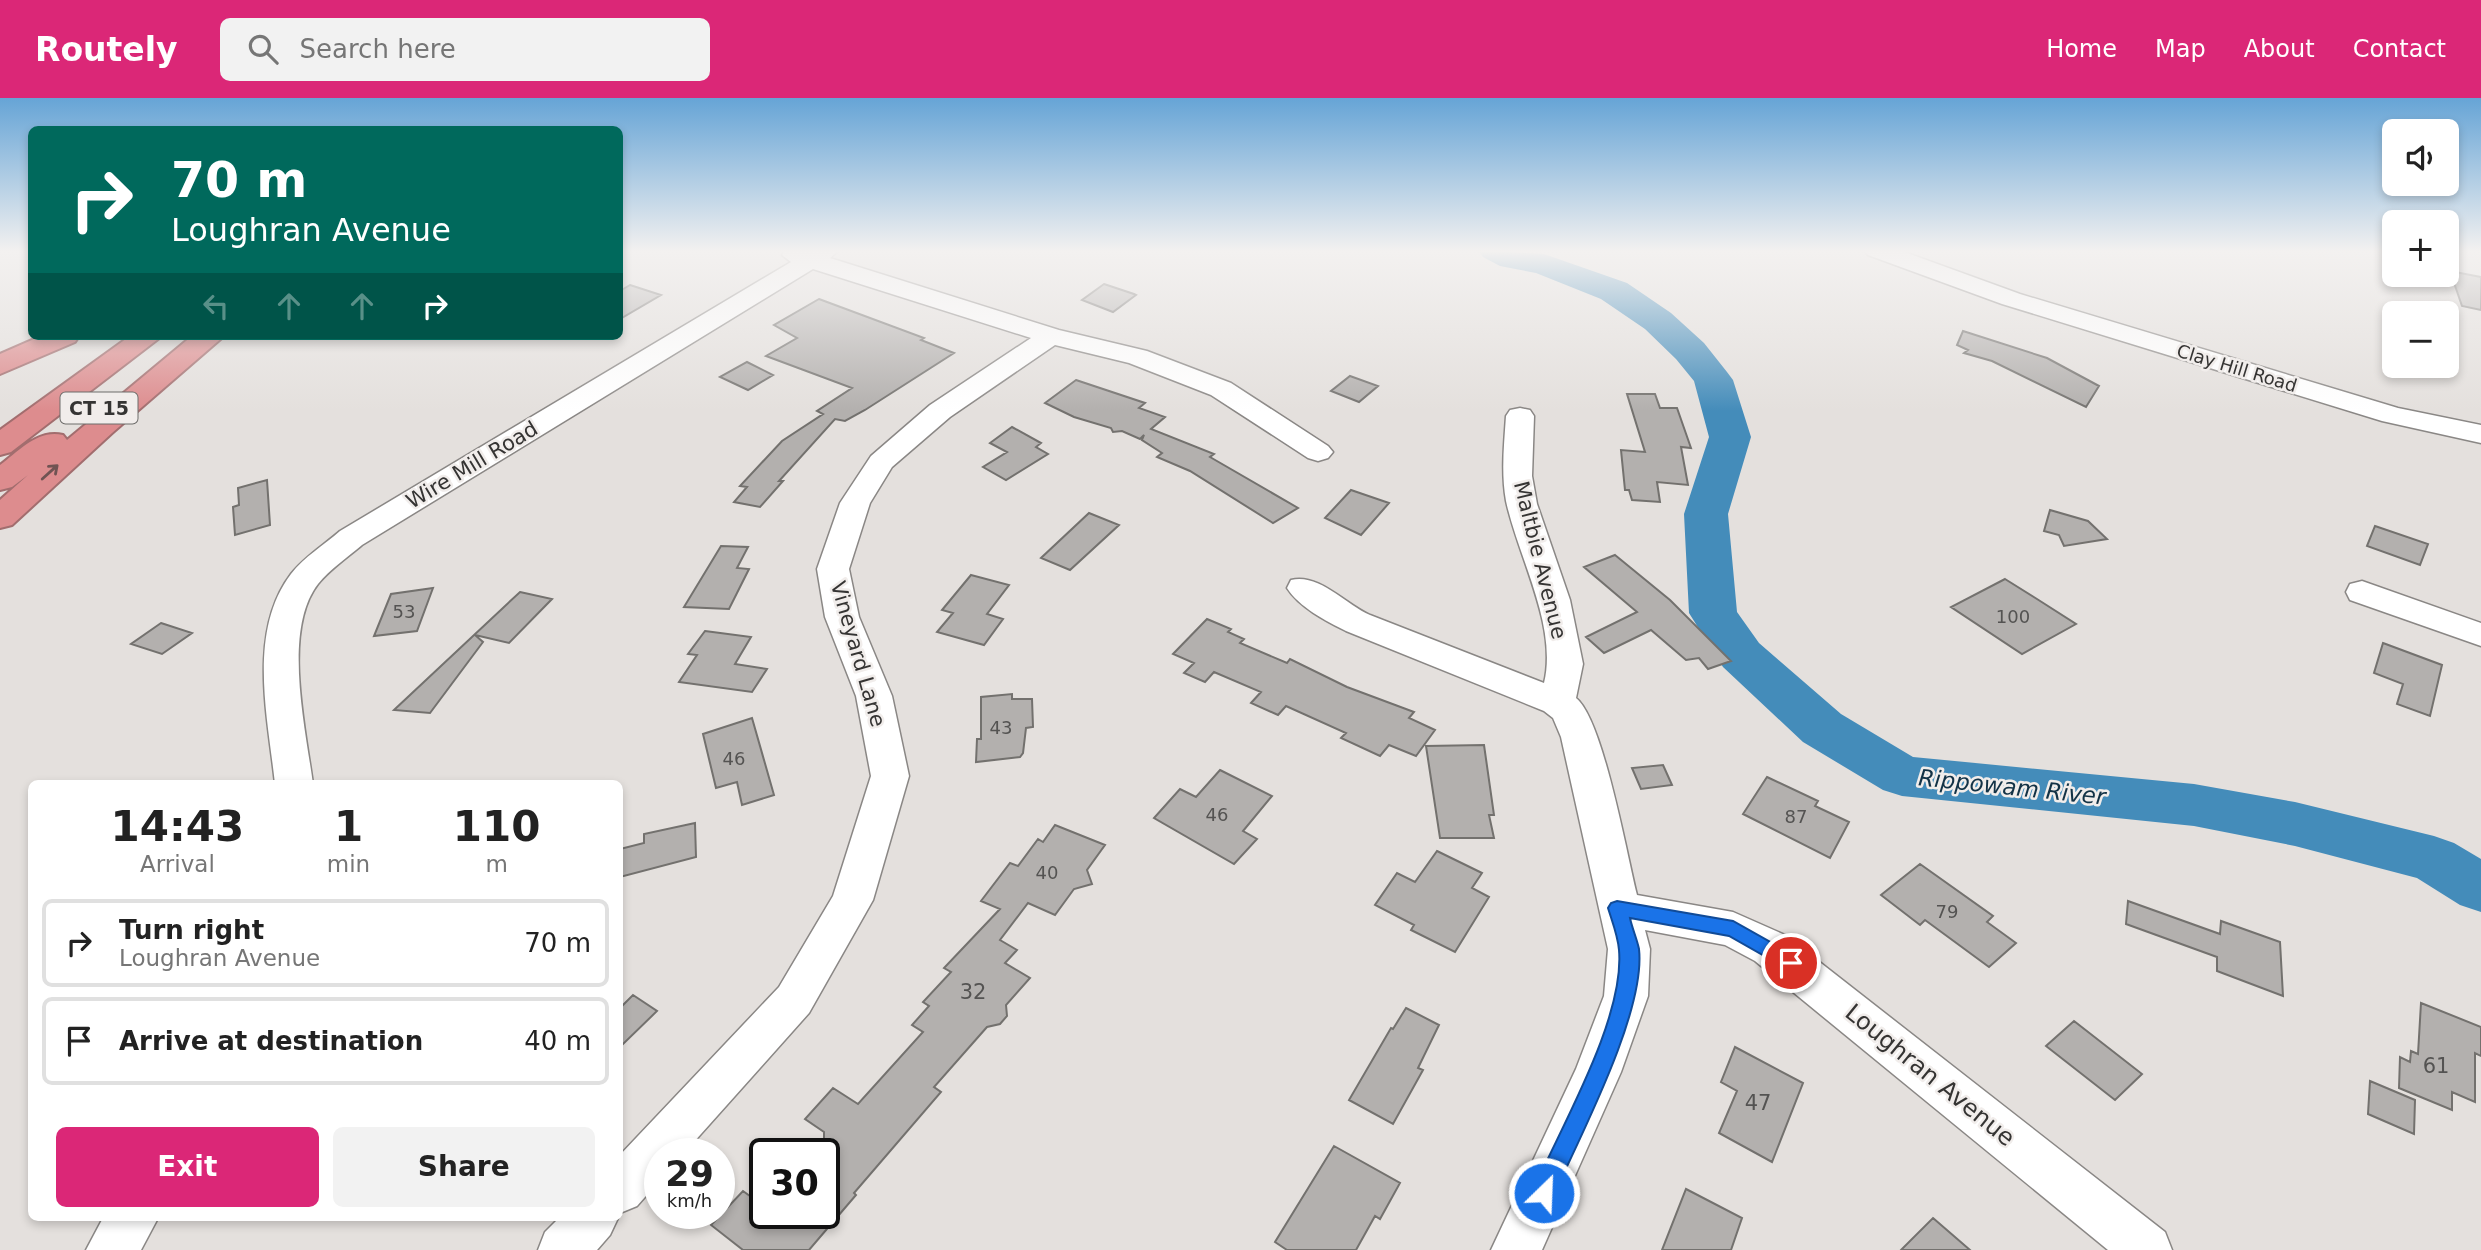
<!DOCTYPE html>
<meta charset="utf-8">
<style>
body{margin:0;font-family:"DejaVu Sans",sans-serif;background:#f2f2f2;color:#222;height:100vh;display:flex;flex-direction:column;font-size:26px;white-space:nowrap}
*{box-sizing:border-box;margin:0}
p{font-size:23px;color:#767676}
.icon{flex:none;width:38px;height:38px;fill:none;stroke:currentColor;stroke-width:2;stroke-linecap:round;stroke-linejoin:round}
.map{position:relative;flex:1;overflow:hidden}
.side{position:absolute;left:28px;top:682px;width:595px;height:441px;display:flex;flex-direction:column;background:#fff;border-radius:10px;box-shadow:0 4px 10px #0003}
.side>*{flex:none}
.banner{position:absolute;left:28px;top:28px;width:595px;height:214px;border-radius:10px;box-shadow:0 4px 10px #0003;background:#00695c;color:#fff;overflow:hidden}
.fabs{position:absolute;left:2382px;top:21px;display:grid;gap:14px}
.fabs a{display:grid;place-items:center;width:77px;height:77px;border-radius:10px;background:#fff;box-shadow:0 4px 10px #0003;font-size:35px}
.speed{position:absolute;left:644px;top:1040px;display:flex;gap:14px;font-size:35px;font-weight:700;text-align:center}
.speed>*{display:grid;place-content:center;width:91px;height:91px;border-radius:50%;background:#fff;box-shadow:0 4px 10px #0003;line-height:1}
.speed small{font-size:18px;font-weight:400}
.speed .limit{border:4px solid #111;border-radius:10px;background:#fff;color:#111}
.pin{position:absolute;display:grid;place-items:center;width:60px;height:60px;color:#fff;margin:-30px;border:4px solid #fff;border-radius:50%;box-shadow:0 2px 7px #0007}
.me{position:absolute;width:77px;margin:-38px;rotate:24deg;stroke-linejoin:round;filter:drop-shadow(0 0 5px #0008)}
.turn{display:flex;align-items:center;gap:24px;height:147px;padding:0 28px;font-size:32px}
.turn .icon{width:91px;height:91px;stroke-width:2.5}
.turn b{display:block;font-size:49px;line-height:60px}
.lanes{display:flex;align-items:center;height:66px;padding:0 28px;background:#0003;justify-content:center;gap:35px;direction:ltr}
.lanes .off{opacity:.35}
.eta{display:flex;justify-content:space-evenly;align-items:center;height:119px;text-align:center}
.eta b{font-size:42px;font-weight:700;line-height:49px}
.action{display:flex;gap:14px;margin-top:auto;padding:14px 28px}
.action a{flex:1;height:80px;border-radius:10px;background:#db2777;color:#fff;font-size:28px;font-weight:700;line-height:80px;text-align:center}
.action a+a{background:#f2f2f2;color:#222}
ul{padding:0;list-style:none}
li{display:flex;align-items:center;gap:21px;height:88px;margin:0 14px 10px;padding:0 14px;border:4px solid #e0e0e0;border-radius:10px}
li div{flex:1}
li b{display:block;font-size:26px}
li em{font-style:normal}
header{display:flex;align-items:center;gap:42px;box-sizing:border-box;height:98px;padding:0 35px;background:#db2777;color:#fff}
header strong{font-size:33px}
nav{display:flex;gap:38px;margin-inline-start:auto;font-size:24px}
.search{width:490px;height:63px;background:#f2f2f2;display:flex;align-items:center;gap:18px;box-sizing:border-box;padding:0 24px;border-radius:10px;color:#767676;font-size:26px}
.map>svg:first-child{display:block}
</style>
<header>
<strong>Routely</strong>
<div class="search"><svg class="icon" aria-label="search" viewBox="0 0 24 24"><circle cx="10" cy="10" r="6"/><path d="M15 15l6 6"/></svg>Search here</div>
<nav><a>Home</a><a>Map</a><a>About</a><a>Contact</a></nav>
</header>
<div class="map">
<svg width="2481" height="1152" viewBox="0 0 2481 1152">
<rect width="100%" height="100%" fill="#e4e0dd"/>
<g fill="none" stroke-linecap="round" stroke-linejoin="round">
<!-- river -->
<path fill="#448cba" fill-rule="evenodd" d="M1478,152L1544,156L1627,185L1671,215L1704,245L1727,274L1733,282L1751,339L1728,416L1737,514L1759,545L1841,616L1913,659L2194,686L2295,704L2434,738L2454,745L2481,761V814L2460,807L2417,780L2295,748L2194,728L1902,698L1883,692L1803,644L1723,569L1689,515L1684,416L1709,339L1694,283L1676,261L1645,231L1601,201L1536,175L1500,168L1483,159Z"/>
</g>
<!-- building -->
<path fill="#b3b0ae" stroke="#73716e" stroke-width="2" d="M2450,173L2481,179V212L2462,208Z
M1104,186L1134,196L1136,197L1113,214L1082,202Z
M630,187L661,197L620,221V193Z
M819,201L924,240L921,242L954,255L865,312L845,323L835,321L779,383H783L760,409L734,404L747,389L740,388L782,343L823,316L817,313L852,290L766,258L797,240L774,227Z
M1963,233L2047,260L2099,288L2086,309L1992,263L1964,255L1968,252L1957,247Z
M747,264L773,277L748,292L720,279Z
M1350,278L1378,288L1359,304L1331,293Z
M1076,282L1145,305L1139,310L1165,319L1151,331L1214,356L1210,359L1298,410L1273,425L1190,373L1157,359L1162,355L1142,342L1144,337L1140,341L1122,333L1113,334L1111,330L1074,319L1045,305Z
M1627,296H1655L1660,310H1677L1691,350L1681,349L1688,387L1657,384L1660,404L1632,402L1629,392H1625L1621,352L1645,354Z
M1012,329L1041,345L1036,349L1048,356L1006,382L983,369L1007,354L990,345Z
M267,382L270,427L235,437L233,409L239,407L238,390Z
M1351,392L1389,405L1361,437L1325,420Z
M2050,412L2088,423L2107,441L2064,448L2059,437L2044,433Z
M1089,415L1119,427L1070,472L1041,460Z
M2375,428L2428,446L2420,467L2367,448Z
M721,448L748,449L737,470L749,471L729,511L684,509Z
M1615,457L1670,502L1731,563L1708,571L1699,560L1686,562L1651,532L1604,555L1586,539L1637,514L1584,469Z
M971,477L1009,487L987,516L1003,521L984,547L937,534L953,515L942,512Z
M2005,481L2037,501L2076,526L2022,556L1951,509Z
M433,490L417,533L374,538L391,496Z
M520,494L552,501L509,545L475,537L483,544L430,615L394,612Z
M1207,521L1231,531L1228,534L1244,541L1240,545L1287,565L1290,561L1347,589L1414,614L1409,620L1435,632L1416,658L1389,647L1380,658L1341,640L1346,635L1286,608L1278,617L1251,605L1261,594L1214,574L1205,584L1184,575L1194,565L1173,556Z
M161,525L192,535L162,556L131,546Z
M705,533L751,539L735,566L767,571L752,594L679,584L697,557L688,556Z
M2383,545L2442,567L2430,618L2397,606L2403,586L2374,575Z
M1012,596V601H1032L1033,629L1026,630L1023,655L1020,659L976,664L977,641H981V599Z
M752,620L774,697L742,707L737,684L716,690L703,636Z
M1484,647L1494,717H1489L1494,740H1440L1426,648Z
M1663,667L1672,687L1641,691L1632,670Z
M1220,672L1272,698L1243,733L1257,741L1234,766L1154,720L1180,691L1196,699Z
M1767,679L1818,703L1815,708L1849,724L1830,760L1743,716Z
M695,725L696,759L620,779V751L644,745V736Z
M1055,727L1105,747L1087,772L1092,786L1074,791L1055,817L1028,805L1000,842L1017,852L1005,865L1030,880L1006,907L1007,918L1000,926L987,929L934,989L941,994L854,1095L856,1097L809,1152H743L711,1127L743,1093L765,1109V1115H824V1034L805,1021L833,990L858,1006L923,934L912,927L929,908L923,904L951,874L944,870L1000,811L981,803L1010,765L1018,768L1038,741L1043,744Z
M1437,753L1482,775L1472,790L1489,799L1455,854L1411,832L1414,827L1375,807L1397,775L1415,784Z
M1920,766L1993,818L1987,824L2016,845L1989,869L1925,822L1920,827L1881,797Z
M2128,803L2220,836L2221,823L2280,844L2283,898L2217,873V859L2126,826Z
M633,897L657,913L620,949V910Z
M2421,905L2481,929V958L2475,955V1004L2452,994V1012L2399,990L2400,959L2410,964L2411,953L2418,956Z
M1406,910L1439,927L1418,970L1423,972L1393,1026L1349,1002L1391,930L1393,931Z
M2074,923L2142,976L2115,1002L2046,948Z
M1735,949L1803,985L1772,1064L1719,1035L1737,993L1721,984Z
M2370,983L2415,1002L2414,1036L2368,1016Z
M1334,1048L1400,1085L1380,1121L1375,1118L1356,1152H1287L1275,1144Z
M1686,1091L1742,1120L1731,1152H1662Z
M1933,1120L1970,1152H1901Z"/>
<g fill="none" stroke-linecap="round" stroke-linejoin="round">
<defs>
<path id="minor" d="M785,152H839L830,160L1059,232L1147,253L1231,285L1328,348L1333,354L1328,360L1318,363L1308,360L1211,297L1129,265L1055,247L950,319L892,369L870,405L849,471L859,519L892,598L909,678L873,802L809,915L684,1055H660V1082L637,1108L620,1115V1057L779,889L833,798L871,678L856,598L825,519L817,471L840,405L871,358L930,307L1031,240L813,171L362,447C348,459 330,471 318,486C282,532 306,633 313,686H275C268,620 247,534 291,476C304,459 324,447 340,433L791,164L782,157Z
M1864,152H1899L2020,196L2398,310L2481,327V345L2382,323L2002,206L1868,157Z
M1520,310L1530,312L1534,318L1532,378L1537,406L1570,502L1583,566L1576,600C1603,621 1627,758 1637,797L1733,814L1785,837L2165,1134L2172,1152H2108L1755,863L1725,847L1645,832L1650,851L1648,898L1621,974L1542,1152H1491L1576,971L1604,898L1608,851L1561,639L1553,620L1544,613L1346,533C1326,523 1299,509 1287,490L1291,482C1319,475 1345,506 1370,517L1544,585C1558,528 1518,459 1506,403C1501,375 1504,347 1506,318L1510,312Z
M2362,483L2481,525V548L2350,502L2346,494L2350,486Z
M103,1120H158L141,1152H86Z
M559,1120H618L610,1137L597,1152H538L545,1134Z"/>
<path id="highway" d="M41,238H79L75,244L0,276V256Z
M130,238H162L11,354L0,357V332Z
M192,238H224L112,335L12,427L0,430V402L28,377L12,389L0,392V367C19,353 38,331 63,337L67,342Z"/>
</defs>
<!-- minor casing -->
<use href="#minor" stroke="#8a8785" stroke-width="3"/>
<!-- highway casing -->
<use href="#highway" stroke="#a26d6e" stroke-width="4"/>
<!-- minor -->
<use href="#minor" fill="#fff" fill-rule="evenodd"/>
<!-- highway -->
<use href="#highway" fill="#dd8c8e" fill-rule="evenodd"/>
</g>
<!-- one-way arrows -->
<defs><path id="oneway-shaft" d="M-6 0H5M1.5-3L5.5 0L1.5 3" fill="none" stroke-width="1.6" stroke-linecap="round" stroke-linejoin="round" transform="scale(1.75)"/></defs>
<use stroke="#705353" href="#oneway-shaft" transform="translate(50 374) rotate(-42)"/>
<!-- sky -->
<linearGradient id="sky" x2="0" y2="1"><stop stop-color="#66a4d6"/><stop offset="0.49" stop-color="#f3f1f0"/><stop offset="1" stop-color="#f3f1f0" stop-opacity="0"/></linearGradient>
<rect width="2481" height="313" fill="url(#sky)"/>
<!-- route -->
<path fill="#1a73e8" stroke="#114b97" stroke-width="2" d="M1617,803L1733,823L1797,859L1800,865L1797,871L1791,873L1729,838L1630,820C1632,830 1637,841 1639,851C1646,915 1578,1042 1551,1103L1544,1106L1536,1103L1532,1095C1560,1030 1625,921 1619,852C1618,838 1612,823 1608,810L1611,805Z"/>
<g text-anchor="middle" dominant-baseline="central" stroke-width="5" stroke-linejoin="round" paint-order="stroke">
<!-- far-street labels -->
<g font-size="18" fill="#353433" stroke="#f1edeb">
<text transform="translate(2237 270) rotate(17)">Clay Hill Road</text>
</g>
<!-- number labels -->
<g font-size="18" fill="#545352">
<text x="404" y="513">53</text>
<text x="2013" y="518">100</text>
<text x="1001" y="629">43</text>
<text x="734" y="660">46</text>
<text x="1217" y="716">46</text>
<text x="1796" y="718">87</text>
<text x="1047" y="774">40</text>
<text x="1947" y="813">79</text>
</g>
<!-- shield labels -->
<rect fill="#f1edeb" stroke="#6d6c6a" stroke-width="2" x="60.5" y="294.5" width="77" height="31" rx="5"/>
<g font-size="19" font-weight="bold" fill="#353433">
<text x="99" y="310">CT 15</text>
</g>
<!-- street labels -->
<g font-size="21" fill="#353433" stroke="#f1edeb">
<text transform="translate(472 367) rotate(-31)">Wire Mill Road</text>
<text transform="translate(1540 462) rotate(76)">Maltbie Avenue</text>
<text transform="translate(858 556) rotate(74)">Vineyard Lane</text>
</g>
<!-- near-number labels -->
<g font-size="21" fill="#545352">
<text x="973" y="894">32</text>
<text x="2436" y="968">61</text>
<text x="1758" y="1005">47</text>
</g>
<!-- water labels -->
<g font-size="23" font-style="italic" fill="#123246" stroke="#f1edeb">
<text transform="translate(2012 689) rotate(6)">Rippowam River</text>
</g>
<!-- near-street labels -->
<g font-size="24" fill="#353433" stroke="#f1edeb">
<text transform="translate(1930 977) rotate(39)">Loughran Avenue</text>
</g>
</g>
</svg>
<div class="fabs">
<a><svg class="icon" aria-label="sound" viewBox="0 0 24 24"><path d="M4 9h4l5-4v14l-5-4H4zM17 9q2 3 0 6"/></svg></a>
<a>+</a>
<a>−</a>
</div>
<div class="speed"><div>29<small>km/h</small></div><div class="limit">30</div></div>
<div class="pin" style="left:1791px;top:865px;background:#d93025"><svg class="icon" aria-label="arrive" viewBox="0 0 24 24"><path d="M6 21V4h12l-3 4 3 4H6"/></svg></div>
<svg class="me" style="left:1544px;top:1095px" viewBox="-20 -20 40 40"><circle r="17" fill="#1a73e8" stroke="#fff" stroke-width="3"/><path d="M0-11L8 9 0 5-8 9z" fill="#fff"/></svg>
<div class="banner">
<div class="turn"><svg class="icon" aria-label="right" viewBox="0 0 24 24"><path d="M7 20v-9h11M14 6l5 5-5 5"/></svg><div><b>70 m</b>Loughran Avenue</div></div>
<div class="lanes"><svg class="icon off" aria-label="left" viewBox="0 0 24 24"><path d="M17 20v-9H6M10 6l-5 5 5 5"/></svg><svg class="icon off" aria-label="ahead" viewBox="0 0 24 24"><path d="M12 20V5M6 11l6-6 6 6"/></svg><svg class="icon off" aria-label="ahead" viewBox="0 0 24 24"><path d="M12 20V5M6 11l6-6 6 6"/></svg><svg class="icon" aria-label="right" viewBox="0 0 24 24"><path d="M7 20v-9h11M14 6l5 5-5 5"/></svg></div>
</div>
<section class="side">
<div class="eta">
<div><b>14:43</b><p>Arrival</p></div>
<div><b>1</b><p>min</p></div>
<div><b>110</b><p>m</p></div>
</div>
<ul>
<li><svg class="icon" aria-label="right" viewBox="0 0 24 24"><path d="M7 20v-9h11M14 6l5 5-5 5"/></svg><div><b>Turn right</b><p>Loughran Avenue</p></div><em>70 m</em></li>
<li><svg class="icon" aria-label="arrive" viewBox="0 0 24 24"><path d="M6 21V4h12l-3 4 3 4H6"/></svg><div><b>Arrive at destination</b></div><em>40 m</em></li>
</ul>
<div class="action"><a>Exit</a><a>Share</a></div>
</section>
</div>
